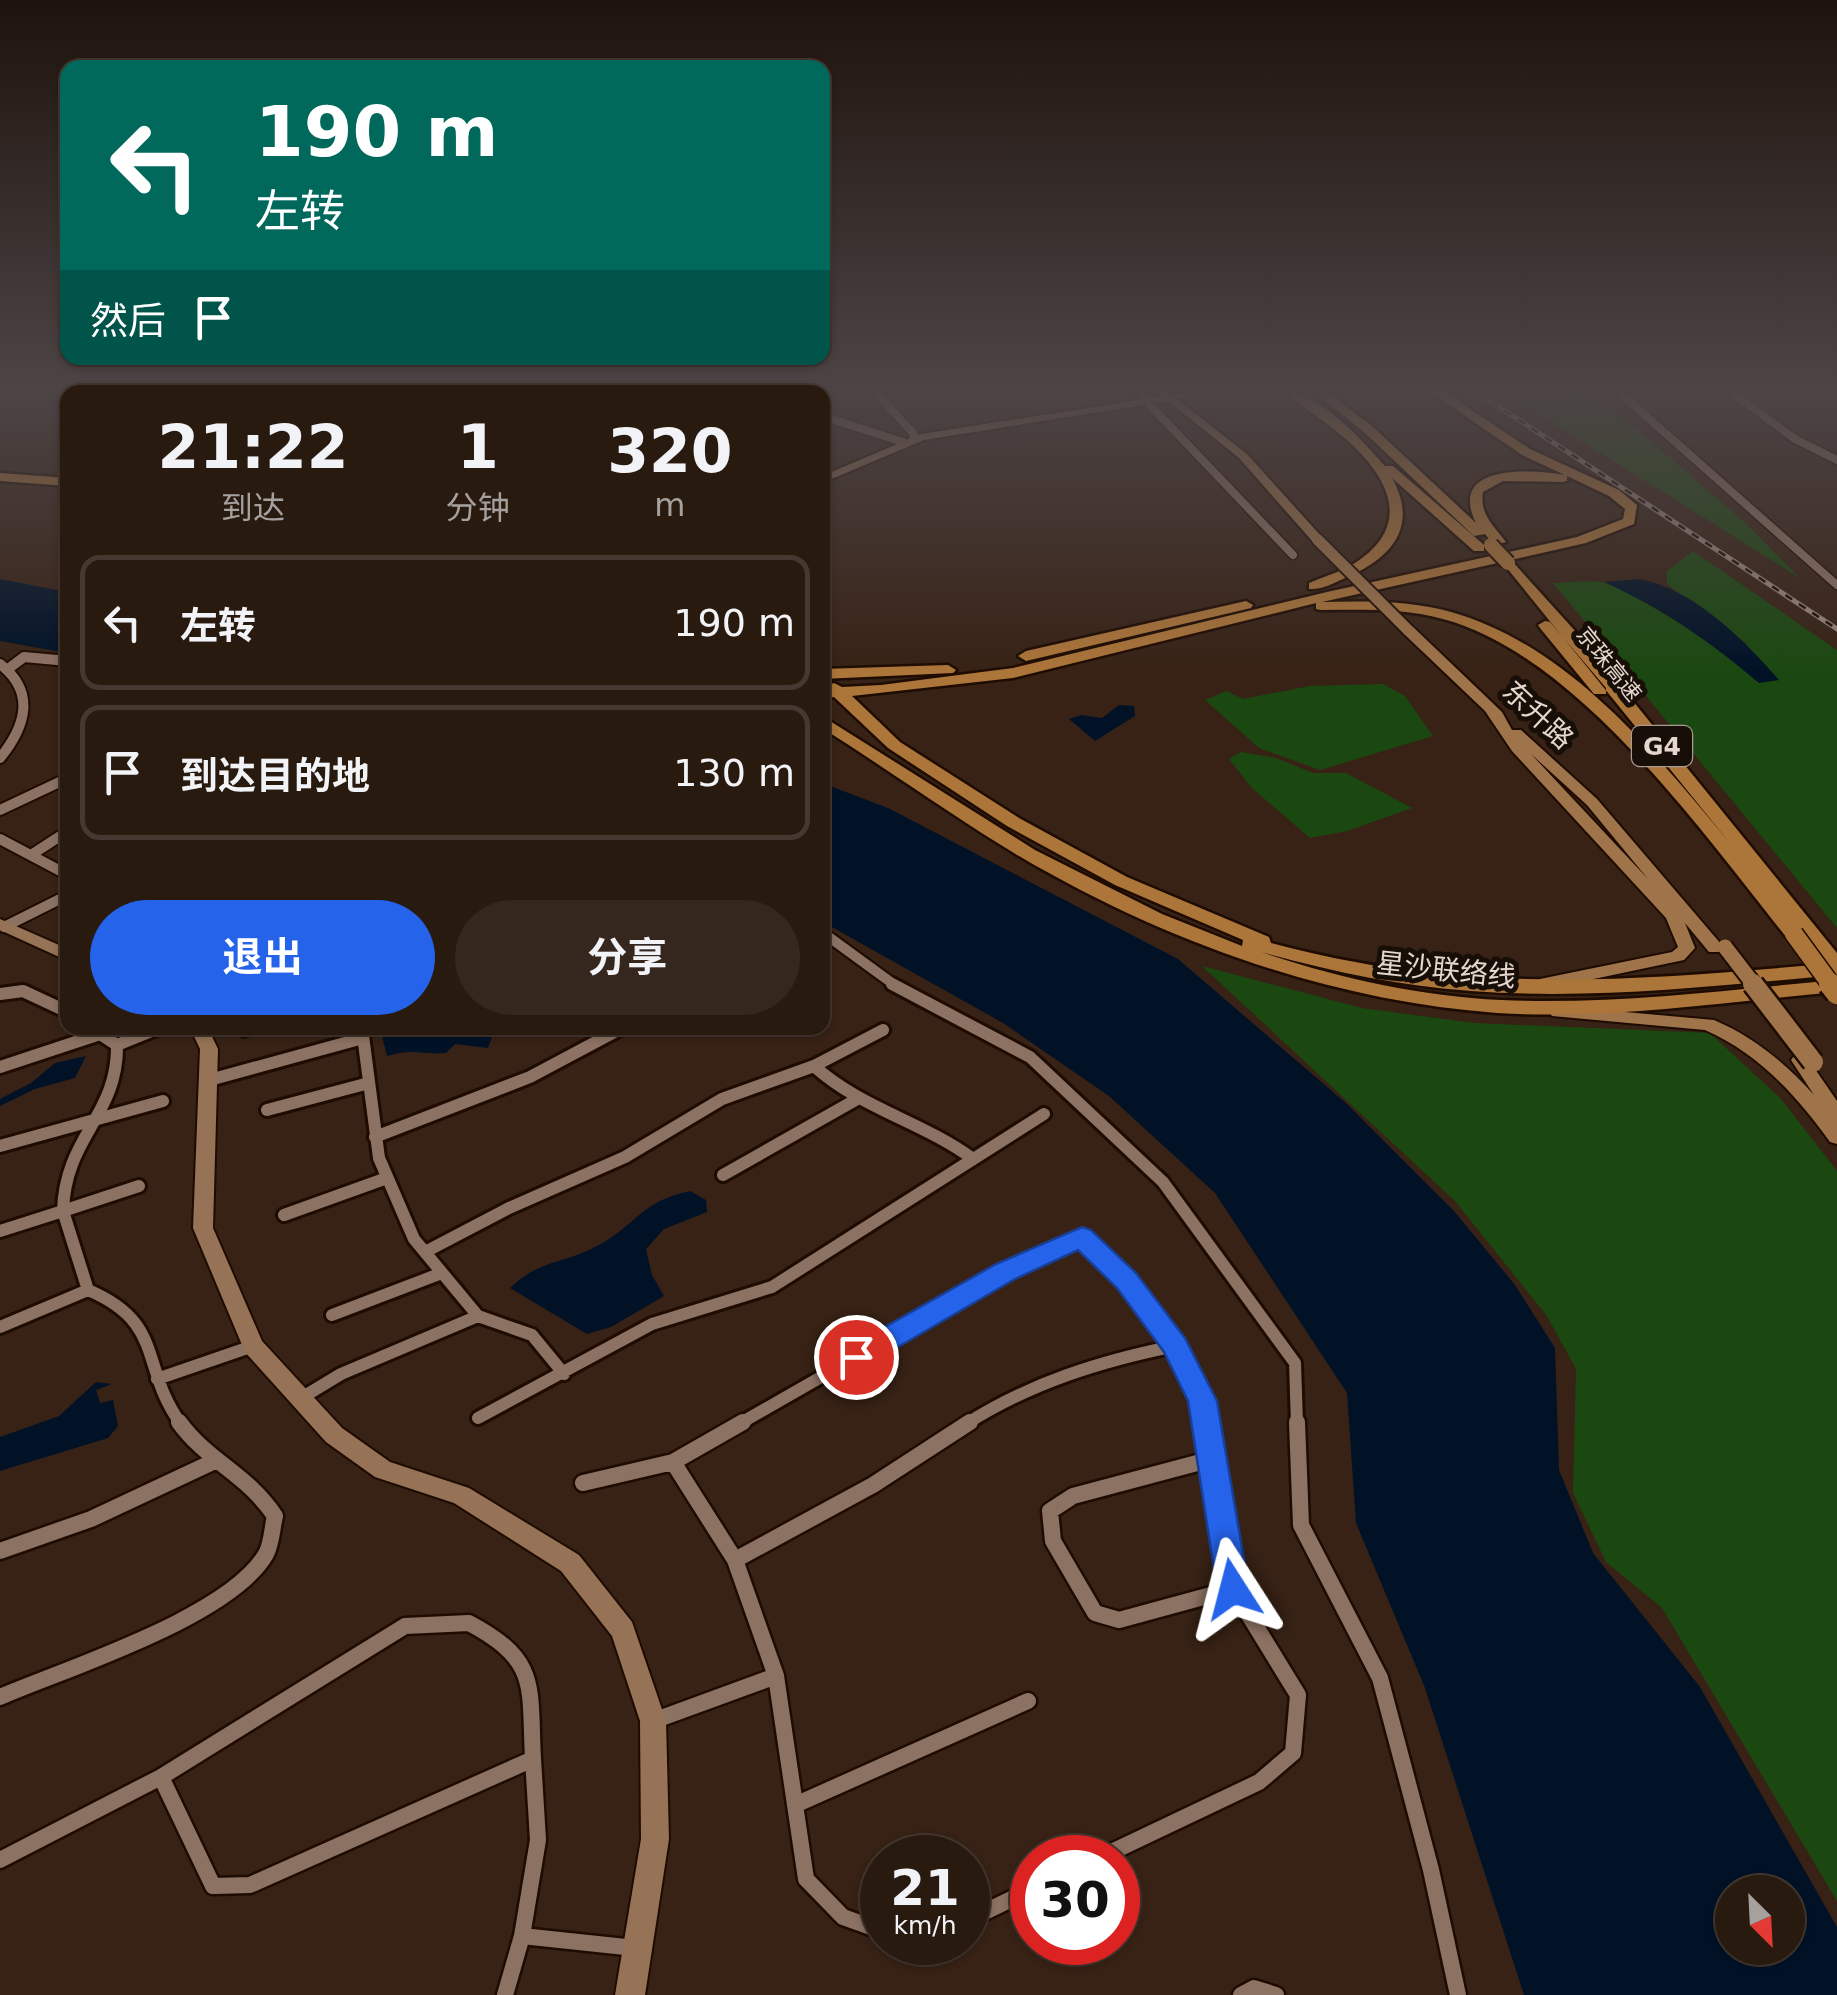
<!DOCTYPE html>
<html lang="zh">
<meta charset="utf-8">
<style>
body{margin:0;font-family:"DejaVu Sans","Noto Sans SC",sans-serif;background:#35271e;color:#f1f3f6;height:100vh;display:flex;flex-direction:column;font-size:38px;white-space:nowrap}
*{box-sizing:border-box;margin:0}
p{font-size:32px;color:#a5a19f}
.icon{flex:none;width:55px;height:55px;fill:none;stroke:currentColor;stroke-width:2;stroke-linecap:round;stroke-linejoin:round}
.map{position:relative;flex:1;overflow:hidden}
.details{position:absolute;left:60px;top:385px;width:770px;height:650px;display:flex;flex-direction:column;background:#291a10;border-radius:20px;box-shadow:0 2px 8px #0004,0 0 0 2px #453830}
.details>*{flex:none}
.banner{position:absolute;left:60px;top:60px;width:770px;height:305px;border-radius:20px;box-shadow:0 2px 8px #0004,0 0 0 2px #453830;background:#00695c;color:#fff;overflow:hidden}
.needle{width:65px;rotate:156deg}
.tools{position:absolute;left:1715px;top:1875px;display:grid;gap:20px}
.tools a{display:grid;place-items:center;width:90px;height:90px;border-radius:50%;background:#291a10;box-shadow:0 2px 8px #0004,0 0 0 2px #453830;font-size:50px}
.speed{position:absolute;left:860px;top:1835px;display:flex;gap:20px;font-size:50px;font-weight:700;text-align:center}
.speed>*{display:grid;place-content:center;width:130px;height:130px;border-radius:50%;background:#291a10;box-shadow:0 2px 8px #0004,0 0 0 2px #453830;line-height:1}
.speed small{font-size:25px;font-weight:400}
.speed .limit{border:15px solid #d22;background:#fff;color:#111}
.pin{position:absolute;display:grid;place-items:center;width:85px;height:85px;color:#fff;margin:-42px;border:5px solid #fff;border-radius:50%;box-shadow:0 2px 10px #0007}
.me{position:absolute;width:110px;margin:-55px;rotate:351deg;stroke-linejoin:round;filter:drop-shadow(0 0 8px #0008)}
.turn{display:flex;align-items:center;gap:35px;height:210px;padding:0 30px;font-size:45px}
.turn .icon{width:130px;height:130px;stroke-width:2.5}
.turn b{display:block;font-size:70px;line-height:85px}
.then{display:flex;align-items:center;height:95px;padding:0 30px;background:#0003;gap:20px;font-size:38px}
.eta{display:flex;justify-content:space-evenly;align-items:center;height:170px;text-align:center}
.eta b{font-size:60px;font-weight:700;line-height:70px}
.action{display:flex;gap:20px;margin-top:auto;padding:20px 30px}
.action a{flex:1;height:115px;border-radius:60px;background:#2563eb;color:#fff;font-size:40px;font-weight:700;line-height:115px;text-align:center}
.action a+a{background:#35271e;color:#f1f3f6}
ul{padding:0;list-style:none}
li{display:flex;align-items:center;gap:30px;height:135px;margin:0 20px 15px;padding:0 10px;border:5px solid #453830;border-radius:20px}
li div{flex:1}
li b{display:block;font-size:38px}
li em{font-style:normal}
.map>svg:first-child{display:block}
</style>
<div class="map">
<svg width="1837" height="1995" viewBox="0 0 1837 1995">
<rect width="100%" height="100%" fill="#372215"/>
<!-- green -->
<path fill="#1b4811" d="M1569,393H1595L1743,521L1800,578L1507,394L1563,400Z
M1693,551L1837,650V928L1553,583C1569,583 1586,580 1601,582C1645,587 1724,653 1759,683L1746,643L1667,584V571Z
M1383,684L1405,696L1433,736L1320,770L1259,748L1205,700L1226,691L1243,699L1310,686Z
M1241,752L1276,758L1313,773H1346L1412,808L1347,831L1310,838L1252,788L1229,759Z
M1202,966L1362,1008L1474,1023L1710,1033L1781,1099L1837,1171V1901L1662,1608L1606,1562L1573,1493L1576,1369L1547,1316L1455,1201Z"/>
<!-- water -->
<path fill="#011227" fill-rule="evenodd" d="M0,579L67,592V653L0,641Z
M1639,579C1694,589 1743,639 1779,680L1759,683C1710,641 1661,608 1604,582Z
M1119,705L1134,706L1135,716L1095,741L1069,719L1081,715L1102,718Z
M822,783L888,808L1178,959L1347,1104L1454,1211L1515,1285L1555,1348L1559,1470L1593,1553L1700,1687L1837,1927V1995H1524L1425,1688L1356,1523L1347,1393L1215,1193L1109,1096L1003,1023L823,922ZM1732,1892H1788V1948H1732Z
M380,1028H480L492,1037L488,1048L455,1044L446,1053C421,1055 415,1048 387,1056Z
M86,1056L75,1078L35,1089L0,1106V1099L31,1083L55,1063Z
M690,1191L706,1200L707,1212L664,1229L646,1249L652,1275L664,1296L611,1327L587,1334L510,1288C541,1259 560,1265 595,1247C636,1227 638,1202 690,1191Z
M96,1382L112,1384L96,1390L100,1403L113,1400L118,1426L108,1438L0,1471V1437L59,1416Z"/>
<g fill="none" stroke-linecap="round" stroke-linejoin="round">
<defs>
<path id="street-far3" d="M876,393L914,434L913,439
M1620,393L1837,585
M1733,393L1795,439L1837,460
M1147,402L1293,555
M822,416L903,442"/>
<path id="street-far2" d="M0,664C36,692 26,726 0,758
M8,669L24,657L68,661
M0,810L68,778
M0,839L68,875
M31,855L68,831
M4,927L68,895
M822,932L896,986"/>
<path id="street-far1" d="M892,984L1030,1057L1163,1182L1295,1363L1297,1424
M0,994L23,991L68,1012
M362,1028L379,1158L414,1239L478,1316L532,1335L564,1374
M244,1030L249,1028
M100,1034L117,1045L159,1028
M814,1066C860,1108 923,1122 973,1159
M0,1067L100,1034L91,1028
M206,1081L363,1038
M267,1110L369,1083
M375,1137L530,1077L622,1028
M0,1146L163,1101
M723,1175L859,1098
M284,1215L387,1178
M0,1231L63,1211C65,1136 118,1116 117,1045
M425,1252L509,1208L625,1157L722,1099L814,1066L883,1030
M88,1290C166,1323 139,1366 181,1424
M332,1315L442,1273
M0,1327L88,1290L63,1211L139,1186
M157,1379L253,1346
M298,1400L341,1374L478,1316
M478,1418L652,1324L772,1287L1044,1114
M739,1424L1006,1271L1082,1237C1135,1287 1194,1350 1206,1424
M966,1424C1030,1383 1101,1361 1175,1346"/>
<path id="street" d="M1297,1422L1301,1525L1380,1678L1431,1870L1458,1995
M1212,1459L1073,1496L1050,1511L1053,1541L1095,1613L1119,1620L1233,1589
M673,1462L735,1560L776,1676
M583,1483L673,1462L743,1422
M0,1551L91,1519L217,1460
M735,1560L873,1485L970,1422
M469,1623C540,1661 529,1685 533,1759L250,1885L213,1886L161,1777L405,1626Z
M0,1697C67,1668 230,1617 266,1554C272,1543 272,1528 275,1516C245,1472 208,1462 179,1422
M653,1721L776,1676L806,1879L843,1917L882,1931
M533,1759L538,1840L522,1936L635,1948
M795,1805L1028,1701
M1099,1858L1259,1782L1293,1753L1298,1695L1233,1589L1205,1422
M0,1860L161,1777
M968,1920L1032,1889
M913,1942H919
M505,1995L522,1936
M1241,1995L1254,1988L1276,1995"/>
<path id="secondary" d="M1183,393L1188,396L1187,398L924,440L822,483V476L921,434Z
M0,919L68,949V961L0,930Z
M190,1028H208L218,1049L213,1228L262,1341L342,1428L390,1462L469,1488L579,1555L632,1622L666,1721L669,1839L645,1995H615L641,1839L640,1721L612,1636L561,1571L454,1503L375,1477L326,1442L245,1352L193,1228L200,1049Z"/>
<path id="primary" d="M1139,393H1149L1151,404H1143Z
M1158,393H1169L1247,454L1321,536V542H1313L1239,458Z
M1407,625L1412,626L1502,712L1512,730H1521L1597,799L1721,944L1723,948L1721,952H1709L1685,923L1695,948L1684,960L1546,989L1540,987L1537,983L1540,979L1672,952L1678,947L1666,918L1512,751L1485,711L1402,632L1400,629ZM1531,754L1587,805L1648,879Z
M1558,1006L1714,1020C1754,1037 1785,1063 1814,1095L1791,1060L1794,1056H1806L1837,1101V1144L1830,1142C1797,1096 1758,1053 1705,1030L1552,1016L1549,1012Z"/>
<path id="highway" d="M1287,393C1320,393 1364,442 1385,466H1393L1484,545V551H1474L1392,478C1419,526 1392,558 1347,577C1334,583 1322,590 1309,589V583C1325,576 1344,571 1358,561C1412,524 1389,478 1348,441C1329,424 1306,410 1287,393Z
M1315,393H1328L1372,426L1476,523C1447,464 1529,469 1565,475L1522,455L1432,393H1446L1530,449L1619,490L1637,505L1634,524L1586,543L1511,560L1586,643L1837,953V975C1716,986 1593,1000 1471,991C1399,986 1330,971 1261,952C1338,978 1419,996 1501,1000C1613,1005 1725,990 1837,980V992C1725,1002 1610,1020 1497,1013C1329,1001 1164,941 1019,856C952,816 889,770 822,728V716L1035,850L1162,914L1242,946L1243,940L1115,885L1007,826L888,748L834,697L822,698V688L834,683L842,687L881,685L1013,668L1327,592L1577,537L1623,519L1625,509L1609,496L1567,476V481L1562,482L1503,481L1483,492C1479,514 1494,526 1506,542L1494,545L1485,534L1474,536L1364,432ZM1502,562L1729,842C1654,752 1568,645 1451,612C1409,600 1365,601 1322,602ZM1316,603V609L1321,610C1362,610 1403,608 1443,619C1577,655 1703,833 1787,938L1794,940L1803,936L1825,964C1630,981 1463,995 1271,943L1269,937L1127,877L1019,818L900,742L852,696L1013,678Z
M0,473L68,478V486L0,481Z
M1246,601L1253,605L1251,608L1026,661L1018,656L1026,651Z
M1545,621L1550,622L1606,688V694H1594L1540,628L1538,625Z
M948,665L956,670L953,673L822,679V669Z"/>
</defs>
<!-- street-far3 casing -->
<use href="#street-far3" stroke="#1e0b01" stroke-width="11"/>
<!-- street-far2 casing -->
<use href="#street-far2" stroke="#1e0b01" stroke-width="14"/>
<!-- street-far1 casing -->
<use href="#street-far1" stroke="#1e0b01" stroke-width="18"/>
<!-- street casing -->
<use href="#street" stroke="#1e0b01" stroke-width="21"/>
<!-- secondary casing -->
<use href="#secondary" stroke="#1e0b01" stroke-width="4"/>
<!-- primary casing -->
<use href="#primary" stroke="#1e0b01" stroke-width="4"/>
<!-- highway casing -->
<use href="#highway" stroke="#1e0b01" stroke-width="5"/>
<!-- street-far3 -->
<use href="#street-far3" stroke="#8c7263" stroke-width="8"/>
<!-- street-far2 -->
<use href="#street-far2" stroke="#8c7263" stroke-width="10"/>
<!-- street-far1 -->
<use href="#street-far1" stroke="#8c7263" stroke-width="12"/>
<!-- street -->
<use href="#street" stroke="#8c7263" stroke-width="16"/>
<!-- secondary -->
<use href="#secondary" fill="#967356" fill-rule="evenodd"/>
<!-- primary -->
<use href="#primary" fill="#9f744a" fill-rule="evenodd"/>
<!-- highway -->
<use href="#highway" fill="#ac7539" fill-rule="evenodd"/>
<defs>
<path id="rail" d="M1478,393L1837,629"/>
</defs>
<!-- rail casing -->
<use href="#rail" stroke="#98867c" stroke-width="5"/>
<!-- rail -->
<use href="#rail" stroke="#180e08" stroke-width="2.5" stroke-dasharray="8" stroke-linecap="butt"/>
<defs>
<path id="primary-bridge-far2" d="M1317,539L1407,629"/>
<path id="primary-bridge-far1" d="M1725,947L1755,986"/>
<path id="primary-bridge" d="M1753,984L1813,1062"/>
<path id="highway-bridge-far2" d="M1491,545L1508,563"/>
<path id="highway-bridge-far1" d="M1794,934L1832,986"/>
<path id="highway-bridge" d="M1830,984L1837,993"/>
</defs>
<!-- primary-bridge-far2 casing -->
<use href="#primary-bridge-far2" stroke="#1e0b01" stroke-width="15" stroke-linecap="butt"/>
<!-- primary-bridge-far1 casing -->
<use href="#primary-bridge-far1" stroke="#1e0b01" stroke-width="19" stroke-linecap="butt"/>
<!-- primary-bridge casing -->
<use href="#primary-bridge" stroke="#1e0b01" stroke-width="25" stroke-linecap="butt"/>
<!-- highway-bridge-far2 casing -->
<use href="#highway-bridge-far2" stroke="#1e0b01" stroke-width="18" stroke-linecap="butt"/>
<!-- highway-bridge-far1 casing -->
<use href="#highway-bridge-far1" stroke="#1e0b01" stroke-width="21" stroke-linecap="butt"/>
<!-- highway-bridge casing -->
<use href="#highway-bridge" stroke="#1e0b01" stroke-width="28" stroke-linecap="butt"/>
<!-- primary-bridge-far2 -->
<use href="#primary-bridge-far2" stroke="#9f744a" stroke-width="11"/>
<!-- primary-bridge-far1 -->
<use href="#primary-bridge-far1" stroke="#9f744a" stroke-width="15"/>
<!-- primary-bridge -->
<use href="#primary-bridge" stroke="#9f744a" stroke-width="20"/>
<!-- highway-bridge-far2 -->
<use href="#highway-bridge-far2" stroke="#ac7539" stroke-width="14"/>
<!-- highway-bridge-far1 -->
<use href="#highway-bridge-far1" stroke="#ac7539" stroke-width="18"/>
<!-- highway-bridge -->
<use href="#highway-bridge" stroke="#ac7539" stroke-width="22"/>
</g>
<!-- sky -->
<linearGradient id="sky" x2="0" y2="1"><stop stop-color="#1e130c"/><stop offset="0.58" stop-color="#4d4446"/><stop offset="1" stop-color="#4d4446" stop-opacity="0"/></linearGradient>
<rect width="1837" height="672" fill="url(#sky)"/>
<!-- route -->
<path fill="#2563eb" stroke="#184099" stroke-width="2.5" d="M1082,1227L1091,1230L1136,1273L1185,1338L1217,1401L1249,1589L1244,1599L1233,1604L1221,1599L1217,1589L1188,1401L1164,1352L1117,1288L1078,1250L1015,1279L867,1365H846L842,1357L846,1349L996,1264Z"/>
<g text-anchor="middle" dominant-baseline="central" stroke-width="10" stroke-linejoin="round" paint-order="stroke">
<!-- far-street labels -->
<g font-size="22" fill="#e5d6ce" stroke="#180e08">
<text transform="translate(1609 664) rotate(51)">京珠高速</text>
</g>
<!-- shield labels -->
<rect fill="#180e08" stroke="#a89a93" stroke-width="2.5" x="1632" y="726" width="60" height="40" rx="8"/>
<g font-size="25" font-weight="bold" fill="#e5d6ce">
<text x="1662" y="746">G4</text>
</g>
<!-- street labels -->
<g font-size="28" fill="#e5d6ce" stroke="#180e08">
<text transform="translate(1538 715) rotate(43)">东升路</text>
<text transform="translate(1446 970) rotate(6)">星沙联络线</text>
</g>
</g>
</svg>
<div class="tools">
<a><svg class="needle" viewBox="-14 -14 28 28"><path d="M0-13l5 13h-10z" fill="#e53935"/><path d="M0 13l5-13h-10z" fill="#a5a19f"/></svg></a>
</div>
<div class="speed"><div>21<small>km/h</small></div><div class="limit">30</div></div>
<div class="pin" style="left:856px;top:1357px;background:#d93025"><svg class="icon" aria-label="arrive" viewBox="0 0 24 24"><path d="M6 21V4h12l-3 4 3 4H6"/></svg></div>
<svg class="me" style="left:1233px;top:1589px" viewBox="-20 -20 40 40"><path d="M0-17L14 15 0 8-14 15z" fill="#2563eb" stroke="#fff" stroke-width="4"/></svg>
<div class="banner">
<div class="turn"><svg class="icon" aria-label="left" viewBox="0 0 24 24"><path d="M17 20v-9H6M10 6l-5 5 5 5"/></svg><div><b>190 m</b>左转</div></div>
<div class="then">然后<svg class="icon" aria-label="arrive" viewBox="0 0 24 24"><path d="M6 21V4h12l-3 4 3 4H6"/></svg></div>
</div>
<section class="details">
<div class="eta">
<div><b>21:22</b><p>到达</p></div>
<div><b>1</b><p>分钟</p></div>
<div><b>320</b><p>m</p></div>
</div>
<ul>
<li><svg class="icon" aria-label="left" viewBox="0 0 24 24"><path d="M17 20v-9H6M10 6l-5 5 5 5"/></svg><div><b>左转</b></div><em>190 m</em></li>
<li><svg class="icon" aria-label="arrive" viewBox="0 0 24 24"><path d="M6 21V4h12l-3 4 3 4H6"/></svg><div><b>到达目的地</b></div><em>130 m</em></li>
</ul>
<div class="action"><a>退出</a><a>分享</a></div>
</section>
</div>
